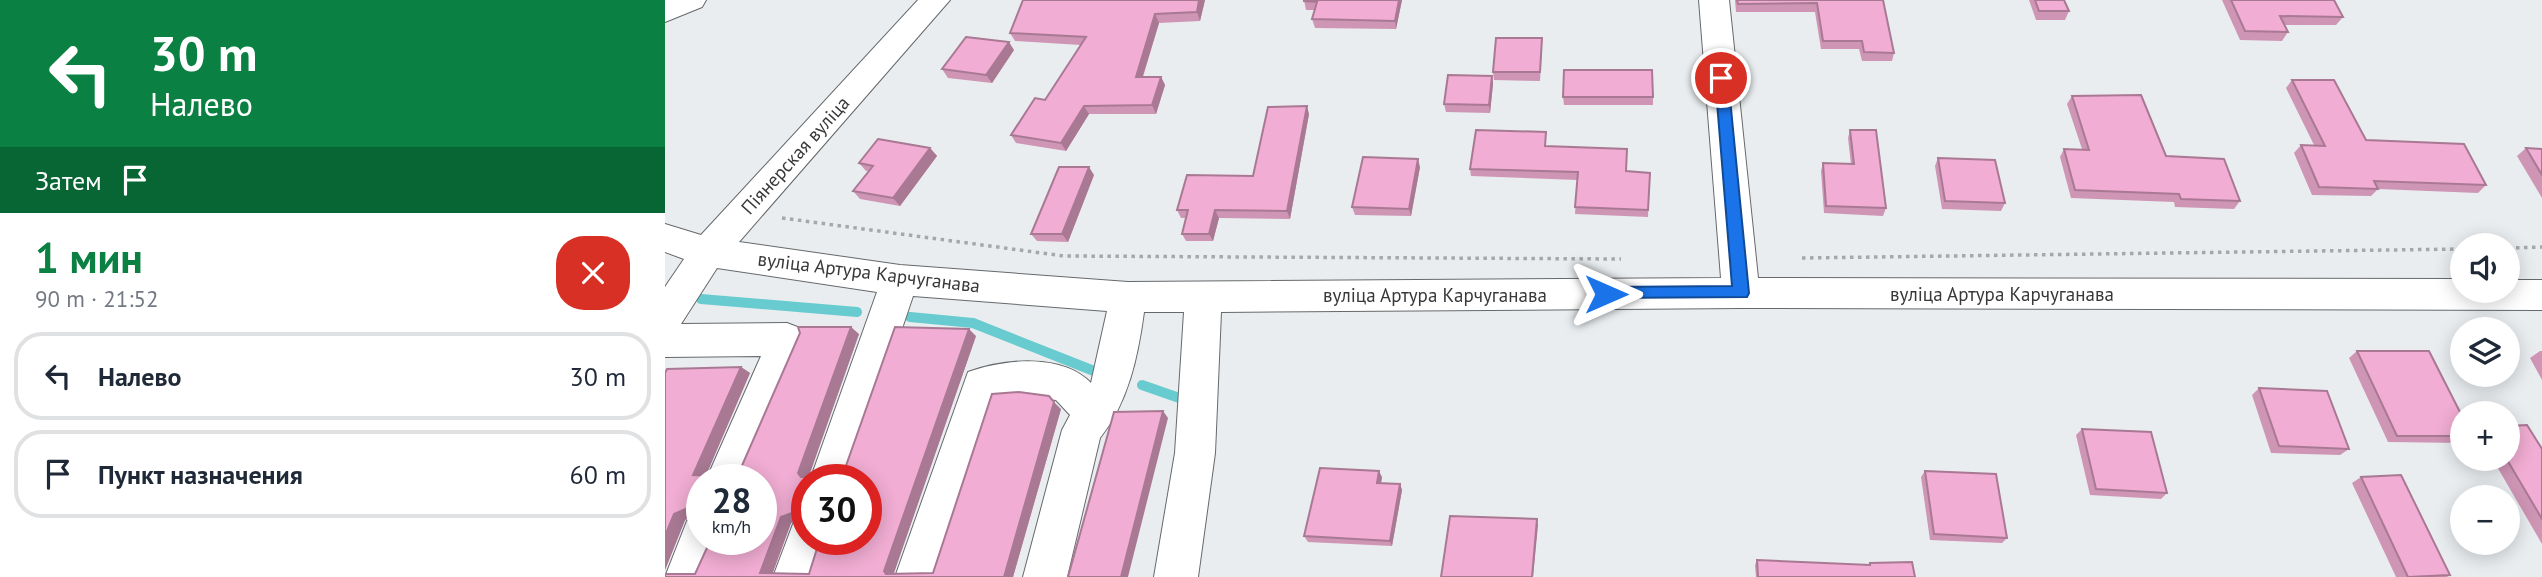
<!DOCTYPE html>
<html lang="ru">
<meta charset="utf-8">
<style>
body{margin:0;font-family:"PT Sans",sans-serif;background:#f6f6f7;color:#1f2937;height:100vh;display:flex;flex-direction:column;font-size:26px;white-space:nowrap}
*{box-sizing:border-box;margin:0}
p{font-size:23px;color:#747a83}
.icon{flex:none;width:38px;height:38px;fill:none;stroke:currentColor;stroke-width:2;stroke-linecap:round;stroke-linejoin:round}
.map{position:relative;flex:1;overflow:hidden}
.drawer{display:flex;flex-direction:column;background:#fff;width:665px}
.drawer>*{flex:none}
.banner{background:#0b8043;color:#fff;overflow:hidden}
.controls{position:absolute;left:1785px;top:233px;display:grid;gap:14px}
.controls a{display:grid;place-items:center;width:70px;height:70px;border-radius:50%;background:#fff;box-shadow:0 4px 18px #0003;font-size:35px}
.speed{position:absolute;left:21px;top:464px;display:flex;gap:14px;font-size:35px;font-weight:700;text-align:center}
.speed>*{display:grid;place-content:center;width:91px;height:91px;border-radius:50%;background:#fff;box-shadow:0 4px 18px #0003;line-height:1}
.speed small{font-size:18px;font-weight:400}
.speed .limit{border:10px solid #d22;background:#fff;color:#111}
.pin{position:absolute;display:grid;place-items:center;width:60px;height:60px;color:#fff;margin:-30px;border:4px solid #fff;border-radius:50%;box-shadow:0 2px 7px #0007}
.me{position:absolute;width:77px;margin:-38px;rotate:90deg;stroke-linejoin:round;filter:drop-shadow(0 0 5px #0008)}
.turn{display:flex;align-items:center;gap:24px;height:147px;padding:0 35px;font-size:32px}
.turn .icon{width:91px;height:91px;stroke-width:2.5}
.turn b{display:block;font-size:49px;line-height:60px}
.then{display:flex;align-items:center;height:66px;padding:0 35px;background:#0003;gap:14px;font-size:26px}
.round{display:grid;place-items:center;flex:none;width:74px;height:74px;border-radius:28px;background:#f6f6f7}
.headline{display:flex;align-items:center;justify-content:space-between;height:119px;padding:0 35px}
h1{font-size:42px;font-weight:600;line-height:52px;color:#0b8043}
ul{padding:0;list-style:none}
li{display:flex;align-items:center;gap:21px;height:88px;margin:0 14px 10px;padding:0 21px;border:4px solid #e0e1e3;border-radius:28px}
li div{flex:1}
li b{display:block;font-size:26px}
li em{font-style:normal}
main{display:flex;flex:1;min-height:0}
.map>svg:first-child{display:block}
</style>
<main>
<section class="drawer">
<div class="banner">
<div class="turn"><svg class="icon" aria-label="left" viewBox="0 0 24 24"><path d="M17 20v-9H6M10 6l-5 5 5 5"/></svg><div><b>30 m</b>Налево</div></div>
<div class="then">Затем<svg class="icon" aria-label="arrive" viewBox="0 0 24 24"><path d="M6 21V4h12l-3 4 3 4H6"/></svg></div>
</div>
<div class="headline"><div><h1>1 мин</h1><p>90 m · 21:52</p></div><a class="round" style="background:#d93025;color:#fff"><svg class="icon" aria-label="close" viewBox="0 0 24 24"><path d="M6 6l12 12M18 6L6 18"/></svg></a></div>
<ul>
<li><svg class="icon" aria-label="left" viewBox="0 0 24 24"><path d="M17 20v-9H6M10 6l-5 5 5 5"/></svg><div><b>Налево</b></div><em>30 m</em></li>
<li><svg class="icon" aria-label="arrive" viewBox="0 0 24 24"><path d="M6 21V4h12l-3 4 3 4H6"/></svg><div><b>Пункт назначения</b></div><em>60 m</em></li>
</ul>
</section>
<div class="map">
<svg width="1877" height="577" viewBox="0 0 1877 577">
<rect width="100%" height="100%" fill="#e9edf0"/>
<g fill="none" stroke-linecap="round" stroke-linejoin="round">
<!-- stream -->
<path stroke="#68cbcf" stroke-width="10" d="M36,299L192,312
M245,317L308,323L429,371
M477,385L520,400L519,404"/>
<defs>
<path id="minor" d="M0,0H41L37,7L0,22Z
M253,0H285L74,242L235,265L463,282L1056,278L1034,0H1064L1093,278L1797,279V290H1843V280H1877V310L1076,308L556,312L550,453L533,577H489L510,453L519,312H479C473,357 463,403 435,438L402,577H358L397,430L405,415L391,400L350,395L332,398L274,577H230L303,372C339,359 397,353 426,383L442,311L248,296L186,480H145L212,292L52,268L16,324L122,323L135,328L141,339L82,480H41L96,356L0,357V287L19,259L0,252V224L36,235Z
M37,515V539H57L41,577H0L22,521Z
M142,519V539H164L152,577H108L128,524Z"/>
</defs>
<!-- minor casing -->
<use href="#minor" stroke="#66696b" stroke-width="2"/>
<!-- path -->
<path stroke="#a5a8ab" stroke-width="3.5" stroke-dasharray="3.5 4.5" stroke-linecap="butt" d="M117,218L399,256L956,259
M1843,248L1877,247
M1137,258L1797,249"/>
<!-- minor -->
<use href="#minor" fill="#fff" fill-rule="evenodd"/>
</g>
<!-- wall -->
<path fill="#cf95b5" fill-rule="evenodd" d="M358,0H540L535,21L494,23L478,77H496L500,85L491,114H424L401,151L351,143L346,135L380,100L416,45L350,41L345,33Z
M639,0H737L731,29L650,28L647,19L650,10H641Z
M1070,0H1218L1229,53L1227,61H1197L1194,49H1156L1150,12H1071Z
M1364,0H1399L1404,11L1400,20H1371Z
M1557,0H1669L1678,17L1671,25H1619L1623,32L1617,41L1575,40Z
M877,38V47L875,81L829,80L828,72Z
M349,50L327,83L283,78L277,69Z
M827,76L828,84L825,113L781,112L779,104Z
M1627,80L1701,140L1821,185L1813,193L1713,189L1706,196L1647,195L1629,153L1636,145H1649L1621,88Z
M1407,96L1501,156L1575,201L1569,209L1510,207L1509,202L1406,198L1395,157L1399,149H1417L1402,104Z
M898,97H988V105H899Z
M644,114L625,219L554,218L548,241H521L517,234L521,218H516L512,210L588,176Z
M1185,130L1221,208L1218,216L1159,213L1156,171L1158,163L1186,164L1183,138Z
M881,132V146L961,171L985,173L983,217L910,214L912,180L806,176L805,169Z
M265,148L272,156L235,206L195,199L188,191L203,171H201L194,163Z
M1861,148L1877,149V198L1852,156Z
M1273,158L1340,203L1336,211L1277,209L1270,166Z
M755,167L746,216L690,215L687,207Z
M429,175L403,242L372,241L366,234Z
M194,334L143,477H177L311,336L228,574L268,573L396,409L348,577H0L30,574L96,539L37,480V535L29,531V516L20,520L0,570V373L76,367L85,373L41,475L72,477ZM142,480L201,539L144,574L108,573L126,523L135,519V531L142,535Z
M1692,351L1797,416V443L1723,442L1684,358Z
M1875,351H1877V380L1865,358Z
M1594,388L1684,449L1675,455L1606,453L1587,395Z
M1417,429L1502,493L1496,499L1425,495L1411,435Z
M1877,449V544L1827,458H1843Z
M1260,471L1342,538L1337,543L1265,540L1256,477Z
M717,477L716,483L735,484L737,490L727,546L643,542L639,536Z
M1696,477L1785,575L1782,577H1731L1687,483Z
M1092,560L1203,565L1205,563L1250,577H1091L1090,565Z"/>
<!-- shaded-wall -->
<path fill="#a97994" d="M534,0H540L535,21L532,12Z
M734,0H737L731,29L730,21Z
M490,14L494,23L475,85L471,77Z
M344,42L349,50L327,83L321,75Z
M827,76L828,84L825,113L824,105Z
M496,77L500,85L491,114L487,105Z
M419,106L424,114L401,151L396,143Z
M642,106L644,114L625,219L622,211Z
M265,148L272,156L235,206L228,198Z
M753,159L755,167L746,216L744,209Z
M424,167L429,175L403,242L397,234Z
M550,210L554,218L548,241L544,234Z
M186,327L194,334L143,479L136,477L133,473Z
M304,329L311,336L228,576L221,574L219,571Z
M76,367L85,373L39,480L28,475Z
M389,402L396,409L348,577H339Z
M498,411L503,418L463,577H456Z
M714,471L717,477L715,489L712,483Z
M735,484L737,490L727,546L725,541Z
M25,507L36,513L20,520L0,570V536L9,514Z
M132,511L141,517L126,523L106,577L95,573L116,517Z
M872,519L873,525L868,577H867Z"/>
<!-- building -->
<path fill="#f1add3" stroke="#a97994" stroke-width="2" fill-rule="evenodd" d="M358,0H534L532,12L490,14L471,77H496L487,105L419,106L396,143L346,135L370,98L380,100L421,37L345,33Z
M639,0H734L730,21L647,19L652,2L639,1Z
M1072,0H1218L1229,53L1199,52L1197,41H1158L1152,3L1073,4Z
M1370,0H1399L1404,11H1374Z
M1566,0H1669L1678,17L1615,16L1623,32L1580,31Z
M301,37L344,42L321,75L277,69Z
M831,38H877L875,72H828Z
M899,70H987L988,97H898Z
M783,75L827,76L824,105L779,104Z
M1627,80H1669L1701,140L1799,144L1821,185L1709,181L1713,189L1654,187L1636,145L1660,146Z
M1476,95L1501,156L1559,159L1575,201L1516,199L1514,194L1410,190L1399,149L1424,150L1407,96Z
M642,106L622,211L550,210L544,234H517L523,210H512L522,175L588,176L603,107Z
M811,130L881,132L880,146L962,149L961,171L985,173L983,210L910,207L913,172L805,169Z
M1185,130H1211L1221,208L1161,206L1158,163L1189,164Z
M213,139L265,148L228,198L188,191L208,166L194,163Z
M1861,148L1877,149V175Z
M698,157L753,159L744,209L687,207Z
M1273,158L1330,160L1340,203L1280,201Z
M394,167H424L397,234H366Z
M133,327H186L133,473L136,477H177L230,327L304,329L219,571L221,574L268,573L327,394L354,392L384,396L389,402L339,577H0V574H30L46,539H96V480H37V532L29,531V509L25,507L9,514L0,536V373L2,369L76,367L28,475L72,477L135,333ZM142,480H201V539H155L144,574L95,573L116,517L132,511L135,513V531H142Z
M1692,351H1764L1797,416V436H1732Z
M1594,388L1662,391L1684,449L1614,446Z
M498,411L456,577H403L449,412Z
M1862,425L1877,449V519L1841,458H1843V426Z
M1417,429L1486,432L1502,493L1431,489Z
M655,468L714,471L712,483L735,484L725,541L639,536Z
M1260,471L1331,474L1342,538L1269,534Z
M1736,475L1785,575L1743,577L1696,477Z
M785,516L872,519L867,577H776Z
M1092,560L1205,565V563L1247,562L1250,577H1093Z"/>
<!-- route -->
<path fill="#1a73e8" stroke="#114b97" stroke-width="2" d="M1056,73L1063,78L1084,293L1082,297L936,298L933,294L941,287L1067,286L1050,78Z"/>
<g text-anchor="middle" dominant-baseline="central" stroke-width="5" stroke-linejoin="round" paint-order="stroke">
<!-- street labels -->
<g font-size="19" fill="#373839" stroke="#fff">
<text transform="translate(130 155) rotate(-48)">Піянерская вуліца</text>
<text transform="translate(204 272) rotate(7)">вуліца Артура Карчуганава</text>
<text x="1337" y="294">вуліца Артура Карчуганава</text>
<text x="770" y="295">вуліца Артура Карчуганава</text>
</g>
</g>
</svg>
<div class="controls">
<a><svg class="icon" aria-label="sound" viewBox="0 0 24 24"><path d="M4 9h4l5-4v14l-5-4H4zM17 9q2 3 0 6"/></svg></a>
<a><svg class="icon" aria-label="layers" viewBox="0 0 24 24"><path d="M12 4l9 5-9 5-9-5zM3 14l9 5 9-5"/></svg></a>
<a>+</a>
<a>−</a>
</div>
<div class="speed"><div>28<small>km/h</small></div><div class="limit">30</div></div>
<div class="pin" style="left:1056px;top:78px;background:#d93025"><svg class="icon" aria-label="arrive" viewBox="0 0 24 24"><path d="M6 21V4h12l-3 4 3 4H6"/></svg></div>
<svg class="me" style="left:941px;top:294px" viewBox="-20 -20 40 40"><path d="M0-17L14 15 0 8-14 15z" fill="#1a73e8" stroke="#fff" stroke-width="4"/></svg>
</div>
</main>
